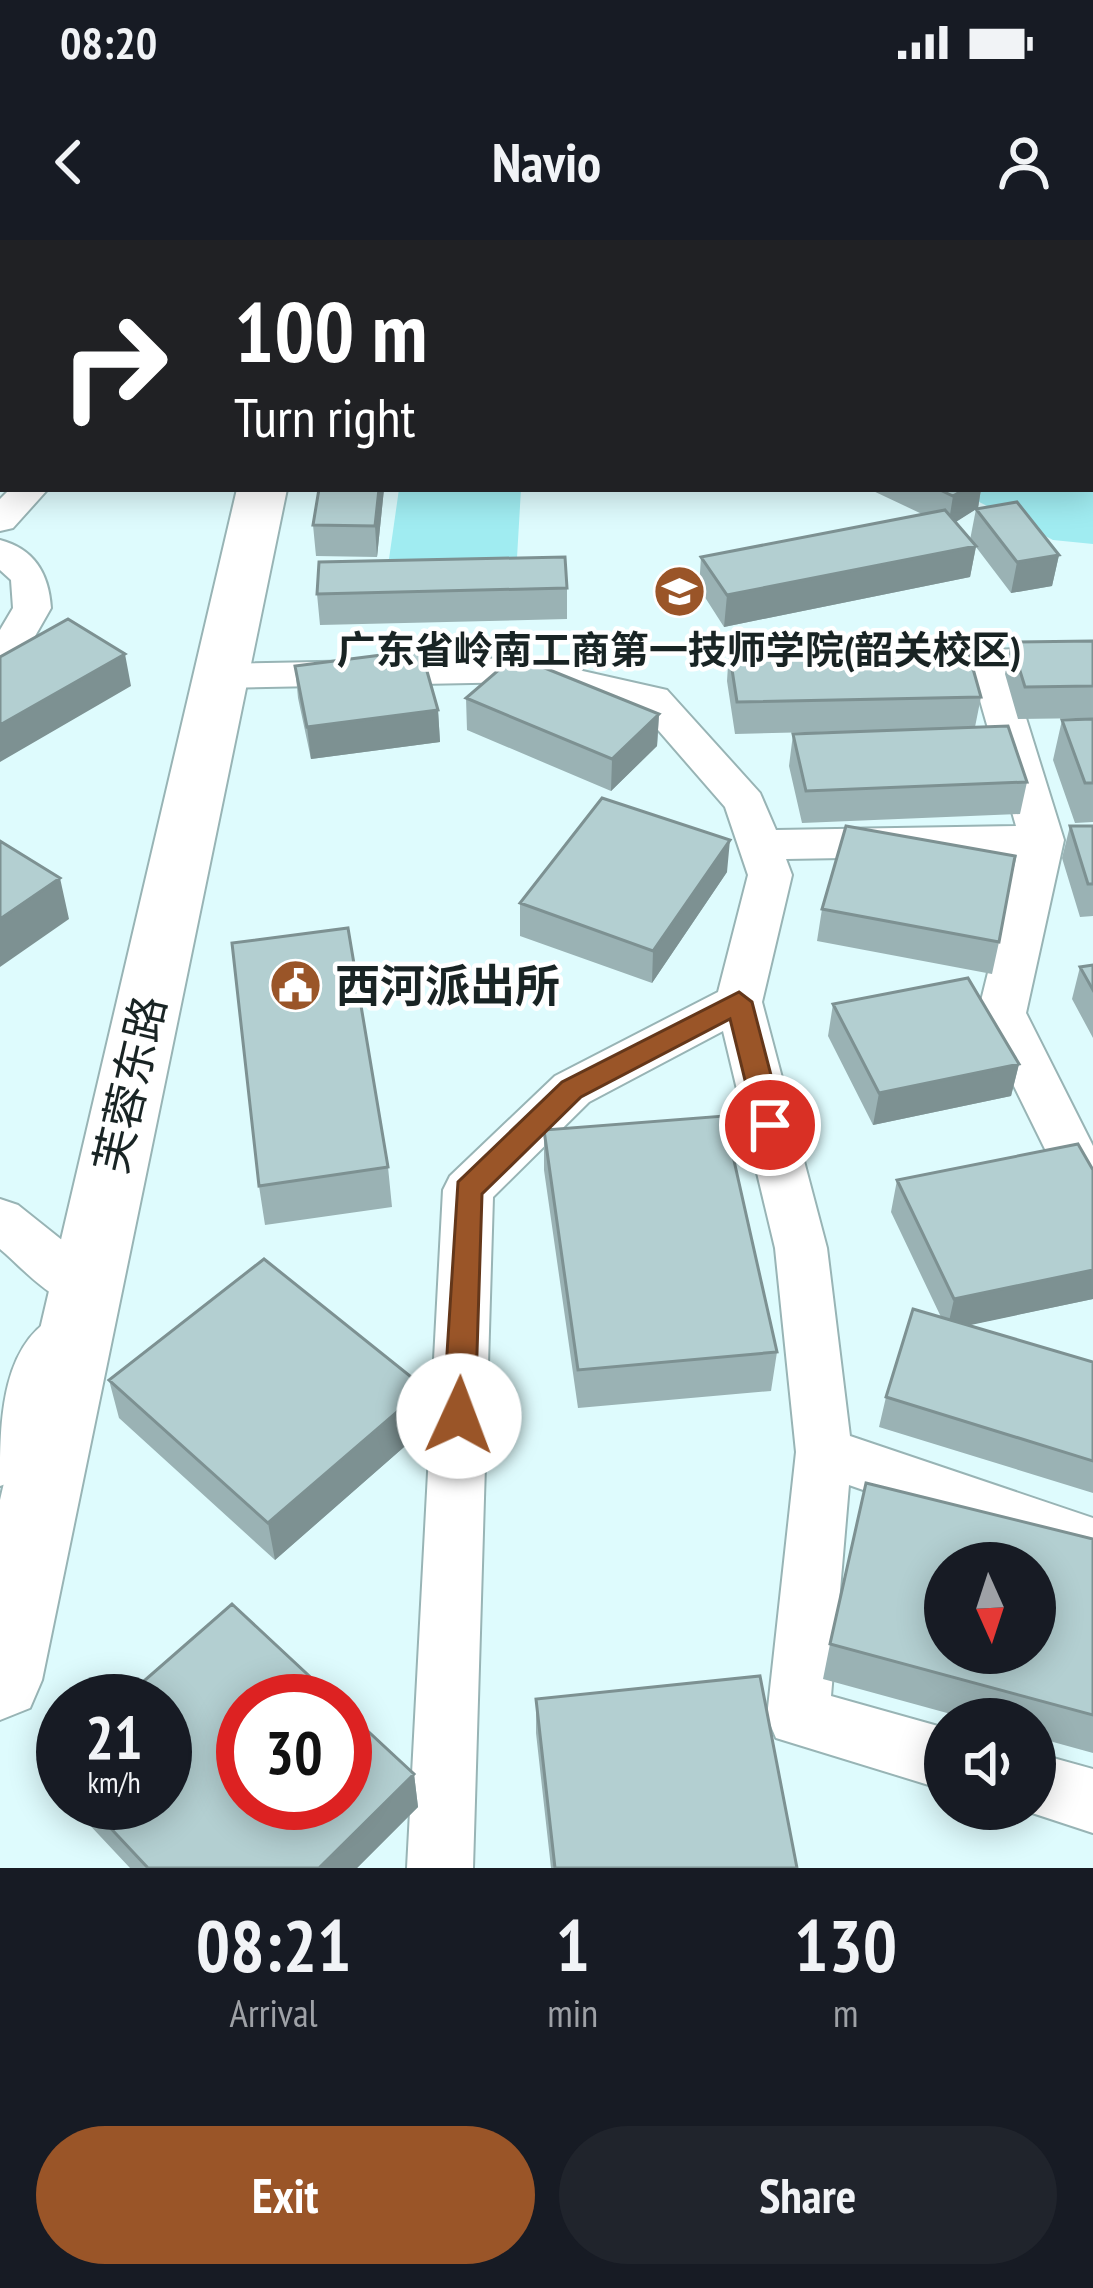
<!DOCTYPE html>
<meta charset="utf-8">
<style>
body{margin:0;font-family:"PT Sans Narrow","Noto Sans SC",sans-serif;background:#20242c;color:#f1f3f6;height:100vh;display:flex;flex-direction:column;font-size:45px;white-space:nowrap}
*{box-sizing:border-box;margin:0}
p{font-size:39px;color:#9ea1a6}
.icon{flex:none;width:66px;height:66px;fill:none;stroke:currentColor;stroke-width:2;stroke-linecap:round;stroke-linejoin:round}
.map{position:relative;height:1628px;overflow:hidden}
.panel{display:flex;flex-direction:column;background:#171b24;flex:1}
.panel>*{flex:none}
.top-card{position:absolute;left:0px;top:0px;width:1095px;height:252px;box-shadow:0 6px 30px #0003;background:#202124;color:#fff;overflow:hidden}
.needle{width:78px;rotate:177deg}
.buttons{position:absolute;left:924px;top:1302px;display:grid;gap:24px}
.buttons a{display:grid;place-items:center;width:132px;height:132px;border-radius:50%;background:#171b24;box-shadow:0 6px 30px #0003;font-size:60px}
.speed{position:absolute;left:36px;top:1434px;display:flex;gap:24px;font-size:60px;font-weight:700;text-align:center}
.speed>*{display:grid;place-content:center;width:156px;height:156px;border-radius:50%;background:#171b24;box-shadow:0 6px 30px #0003;line-height:1}
.speed small{font-size:30px;font-weight:400}
.speed .limit{border:18px solid #d22;background:#fff;color:#111}
.pin{position:absolute;display:grid;place-items:center;width:102px;height:102px;color:#fff;margin:-51px;border:6px solid #fff;border-radius:50%;box-shadow:0 3px 12px #0007}
.me{position:absolute;width:132px;margin:-66px;rotate:2deg;stroke-linejoin:round;filter:drop-shadow(0 0 9px #0008)}
.turn{display:flex;align-items:center;gap:42px;height:252px;padding:0 36px;font-size:54px}
.turn .icon{width:156px;height:156px;stroke-width:2.5}
.turn b{display:block;font-size:84px;line-height:102px}
.eta{display:flex;justify-content:space-evenly;align-items:center;height:204px;text-align:center}
.eta b{font-size:72px;font-weight:600;line-height:84px}
.button{display:flex;gap:24px;margin-top:auto;padding:24px 36px}
.button a{flex:1;height:138px;border-radius:72px;background:#9a5528;color:#fff;font-size:48px;font-weight:600;line-height:138px;text-align:center}
.button a+a{background:#20242c;color:#f1f3f6}
.status{display:flex;justify-content:space-between;align-items:center;height:84px;padding:0 60px;background:#171b24;direction:ltr}
.status svg{height:33px;fill:currentColor}
header{display:flex;justify-content:space-between;align-items:center;height:156px;padding:0 36px;background:#171b24;font-size:54px;font-weight:600}
.map>svg:first-child{display:block}
</style>
<div class="status"><b>08:20</b><svg viewBox="0 0 49 12"><path d="M0 12V9h3v3zM5 12V6h3v6zM10 12V3h3v9zM15 12V0h3v12zM26 1h20v11H26zM47 4h2v5h-2z"/></svg></div>
<header><svg class="icon" aria-label="back" viewBox="0 0 24 24"><path d="M15 5l-7 7 7 7"/></svg>Navio<svg class="icon" aria-label="person" viewBox="0 0 24 24"><circle cx="12" cy="8" r="4"/><path d="M4 21q1-7 8-7t8 7"/></svg></header>
<div class="map">
<svg width="1093" height="1628" viewBox="0 0 1093 1628">
<rect width="100%" height="100%" fill="#defbfd"/>
<!-- green -->
<path fill="#a0ecf1" d="M625,0H1093V304L1053,300L954,249H1092V3Z
M399,249H521L516,335L387,333Z"/>
<g fill="none" stroke-linecap="round" stroke-linejoin="round">
<defs>
<path id="lane" d="M0,152L3,153V163L0,162Z"/>
<path id="street" d="M10,249H48L13,288L0,291V259Z
M0,300C35,309 49,335 51,368L14,433L0,437V390L13,368L11,340L0,330Z
M1093,406V430L1012,433L1064,600L1026,773L1093,906V976L1075,970L978,773L1017,615L786,619L792,635L762,762L827,1008L850,1196L1093,1278V1330L849,1245L831,1456L945,1488V1550L776,1498L767,1477L796,1212L775,1008L723,791L589,862L493,957L473,1628H407L443,950L450,936L555,836L718,752L748,635L725,567L639,468L525,442L220,448L206,445L200,436L206,427L220,424L525,418L667,450L760,553L776,590L1016,586L969,422L975,414L989,410Z
M0,959L18,965L102,1032L110,1047L102,1062C61,1076 29,1033 0,1009Z
M1035,1513L1093,1529V1593L1020,1569H1035Z"/>
<path id="secondary" d="M0,0H33L3,3V14Z
M66,1071L92,1080L103,1102L28,1236L0,1246C0,1181 0,1097 66,1071Z"/>
<path id="primary" d="M299,0H341L298,3Z
M237,249H287L42,1440L30,1468L0,1480V1260Z"/>
</defs>
<!-- lane casing -->
<use href="#lane" stroke="#98b4b5" stroke-width="4"/>
<!-- street casing -->
<use href="#street" stroke="#98b4b5" stroke-width="4"/>
<!-- secondary casing -->
<use href="#secondary" stroke="#98b4b5" stroke-width="4"/>
<!-- primary casing -->
<use href="#primary" stroke="#98b4b5" stroke-width="4"/>
<!-- lane -->
<use href="#lane" fill="#fff" fill-rule="evenodd"/>
<!-- street -->
<use href="#street" fill="#fff" fill-rule="evenodd"/>
<!-- secondary -->
<use href="#secondary" fill="#fff" fill-rule="evenodd"/>
<!-- primary -->
<use href="#primary" fill="#fff" fill-rule="evenodd"/>
</g>
<!-- wall -->
<path fill="#9ab2b4" fill-rule="evenodd" d="M398,0H546V3H398Z
M3,41V100L0,87V45Z
M384,249L377,317L316,316L313,285Z
M760,249H795L761,252Z
M869,249H981L978,268L1059,315L1052,346L1011,353L976,307L970,337L724,387L699,348L701,317L922,274ZM976,269L970,300L955,282Z
M567,348V379L320,385L317,354Z
M1093,401V478L1018,479L1005,434L1011,402Z
M729,410L981,457L975,487L1027,542L1020,574L802,583L789,526L793,494L899,490L735,494L727,441Z
M295,426L438,470L440,502L311,519L298,458Z
M466,458L659,474L657,506L611,551L467,490Z
M1093,479V582L1075,583L1053,520L1062,480Z
M1070,586H1093V676L1080,677L1062,618Z
M727,632L652,743L520,696V663Z
M822,669L999,702L992,734L817,701Z
M1093,725V798L1072,759L1080,727Z
M833,764L1019,824L1011,856L873,885L828,796Z
M544,890L777,1112L771,1151L578,1168L544,930Z
M388,927L392,967L265,985L259,946Z
M897,940L1093,1059L968,1085L1093,1122V1253L879,1187L886,1157L941,1077L891,972Z
M109,1140L428,1186L275,1320L119,1178Z
M1093,1299V1513L1035,1497V1479H969L823,1439L830,1404Z
M536,1459L797,1628H551L536,1493Z
M63,1512V1556L50,1524Z
M414,1534L418,1567L357,1628H130L69,1563H165Z"/>
<!-- shaded-wall -->
<path fill="#7d9192" d="M379,249H384L377,317L375,286Z
M965,249H981L978,268L948,287L953,256Z
M976,306L970,337L724,387L727,355Z
M1059,315L1052,346L1011,353L1017,322Z
M125,414L131,446L0,522V485Z
M438,470L440,502L311,519L307,487Z
M659,474L657,506L611,551L612,519Z
M730,600L727,632L652,743L653,711Z
M60,638L69,679L0,727V679Z
M1019,824L1011,856L873,885L879,853Z
M1093,1030V1059L947,1090L954,1059Z
M425,1148L428,1186L275,1320L268,1283Z
M414,1534L418,1567L357,1628H319Z"/>
<!-- building -->
<path fill="#b3cfd1" stroke="#7d9192" stroke-width="3" fill-rule="evenodd" d="M164,0L170,3H105Z
M319,249H379L375,286L313,285Z
M938,249H965L953,256Z
M1017,262L1059,315L1017,322L976,269Z
M945,270L976,306L727,355L701,317Z
M565,317L567,348L317,354L319,322Z
M68,379L125,414L0,485V417Z
M1093,401V446L1025,447L1011,402Z
M966,404L981,457L737,462L729,410Z
M421,410L438,470L307,487L295,426Z
M515,416L659,474L612,519L466,458Z
M1093,479V543H1085L1062,480Z
M1008,486L1027,542L806,551L793,494Z
M602,558L730,600L653,711L520,663Z
M846,586L1015,616L999,702L822,669Z
M1070,586H1093V644H1088Z
M0,601L60,638L0,679Z
M348,688L388,927L259,946L232,703Z
M1093,725V750L1080,727Z
M968,738L1019,824L879,853L833,764Z
M724,876L777,1112L578,1130L544,890Z
M1078,904L1093,930V1030L954,1059L897,940Z
M264,1019L425,1148L268,1283L109,1140Z
M913,1069L1093,1122V1221L886,1157Z
M866,1243L1093,1299V1475L830,1404ZM945,1323H1035V1413H945Z
M232,1364L336,1461H243V1563H345V1470L414,1534L319,1628H148L87,1563H165V1461H121Z
M760,1436L797,1628H555L536,1459Z
M63,1512V1538L50,1524Z"/>
<!-- route -->
<path fill="#9a5528" stroke="#64371a" stroke-width="3" d="M739,752L752,762L784,885L780,893H760L756,885L730,779L581,857L482,954L475,1176L470,1185H447L443,1176L458,942L562,842Z"/>
<!-- icons -->
<defs>
<symbol id="university-disc" viewBox="-11 -11 22 22"><circle r="9.5" fill="#9a5528" stroke="#fff"/><path d="M0-5L7-2L0 1L-7-2ZM-4 1L0 2.5L4 1V4Q0 6-4 4Z" fill="#fff"/></symbol>
<symbol id="civic-disc" viewBox="-11 -11 22 22"><circle r="9.5" fill="#9a5528" stroke="#fff"/><path d="M-.6-6.5H3V-4.5H.6V-3L4-1V1h2V6H-6V1h2V-1L-.6-3ZM-1.2 2.5V6h2.4V2.5Z" fill="#fff"/></symbol>
</defs>
<g fill-rule="evenodd">
<use href="#university-disc" x="650" y="322" width="59" height="59"/>
<use href="#civic-disc" x="266" y="716" width="59" height="59"/>
</g>
<g text-anchor="middle" dominant-baseline="central" stroke-width="9" stroke-linejoin="round" paint-order="stroke">
<!-- far-poi labels -->
<g font-size="39" font-weight="bold" fill="#192424" stroke="#fff">
<text x="679" y="409">广东省岭南工商第一技师学院(韶关校区)</text>
</g>
<!-- poi labels -->
<g font-size="45" font-weight="bold" fill="#192424" stroke="#fff" text-anchor="start">
<text x="335" y="745">西河派出所</text>
</g>
<!-- street labels -->
<g font-size="45" fill="#192424" stroke="#fff">
<text transform="translate(129 844) rotate(-77)">芙蓉东路</text>
</g>
</g>
</svg>
<div class="buttons">
<a><svg class="needle" viewBox="-14 -14 28 28"><path d="M0-13l5 13h-10z" fill="#e53935"/><path d="M0 13l5-13h-10z" fill="#9ea1a6"/></svg></a>
<a><svg class="icon" aria-label="sound" viewBox="0 0 24 24"><path d="M4 9h4l5-4v14l-5-4H4zM17 9q2 3 0 6"/></svg></a>
</div>
<div class="speed"><div>21<small>km/h</small></div><div class="limit">30</div></div>
<div class="pin" style="left:770px;top:885px;background:#d93025"><svg class="icon" aria-label="arrive" viewBox="0 0 24 24"><path d="M6 21V4h12l-3 4 3 4H6"/></svg></div>
<svg class="me" style="left:459px;top:1176px" viewBox="-20 -20 40 40"><circle r="19" fill="#fff"/><path d="M0-13L10 11 0 6-10 11z" fill="#9a5528"/></svg>
<div class="top-card">
<div class="turn"><svg class="icon" aria-label="right" viewBox="0 0 24 24"><path d="M7 20v-9h11M14 6l5 5-5 5"/></svg><div><b>100 m</b>Turn right</div></div>
</div>
</div>
<section class="panel">
<div class="eta">
<div><b>08:21</b><p>Arrival</p></div>
<div><b>1</b><p>min</p></div>
<div><b>130</b><p>m</p></div>
</div>
<div class="button"><a>Exit</a><a>Share</a></div>
</section>
